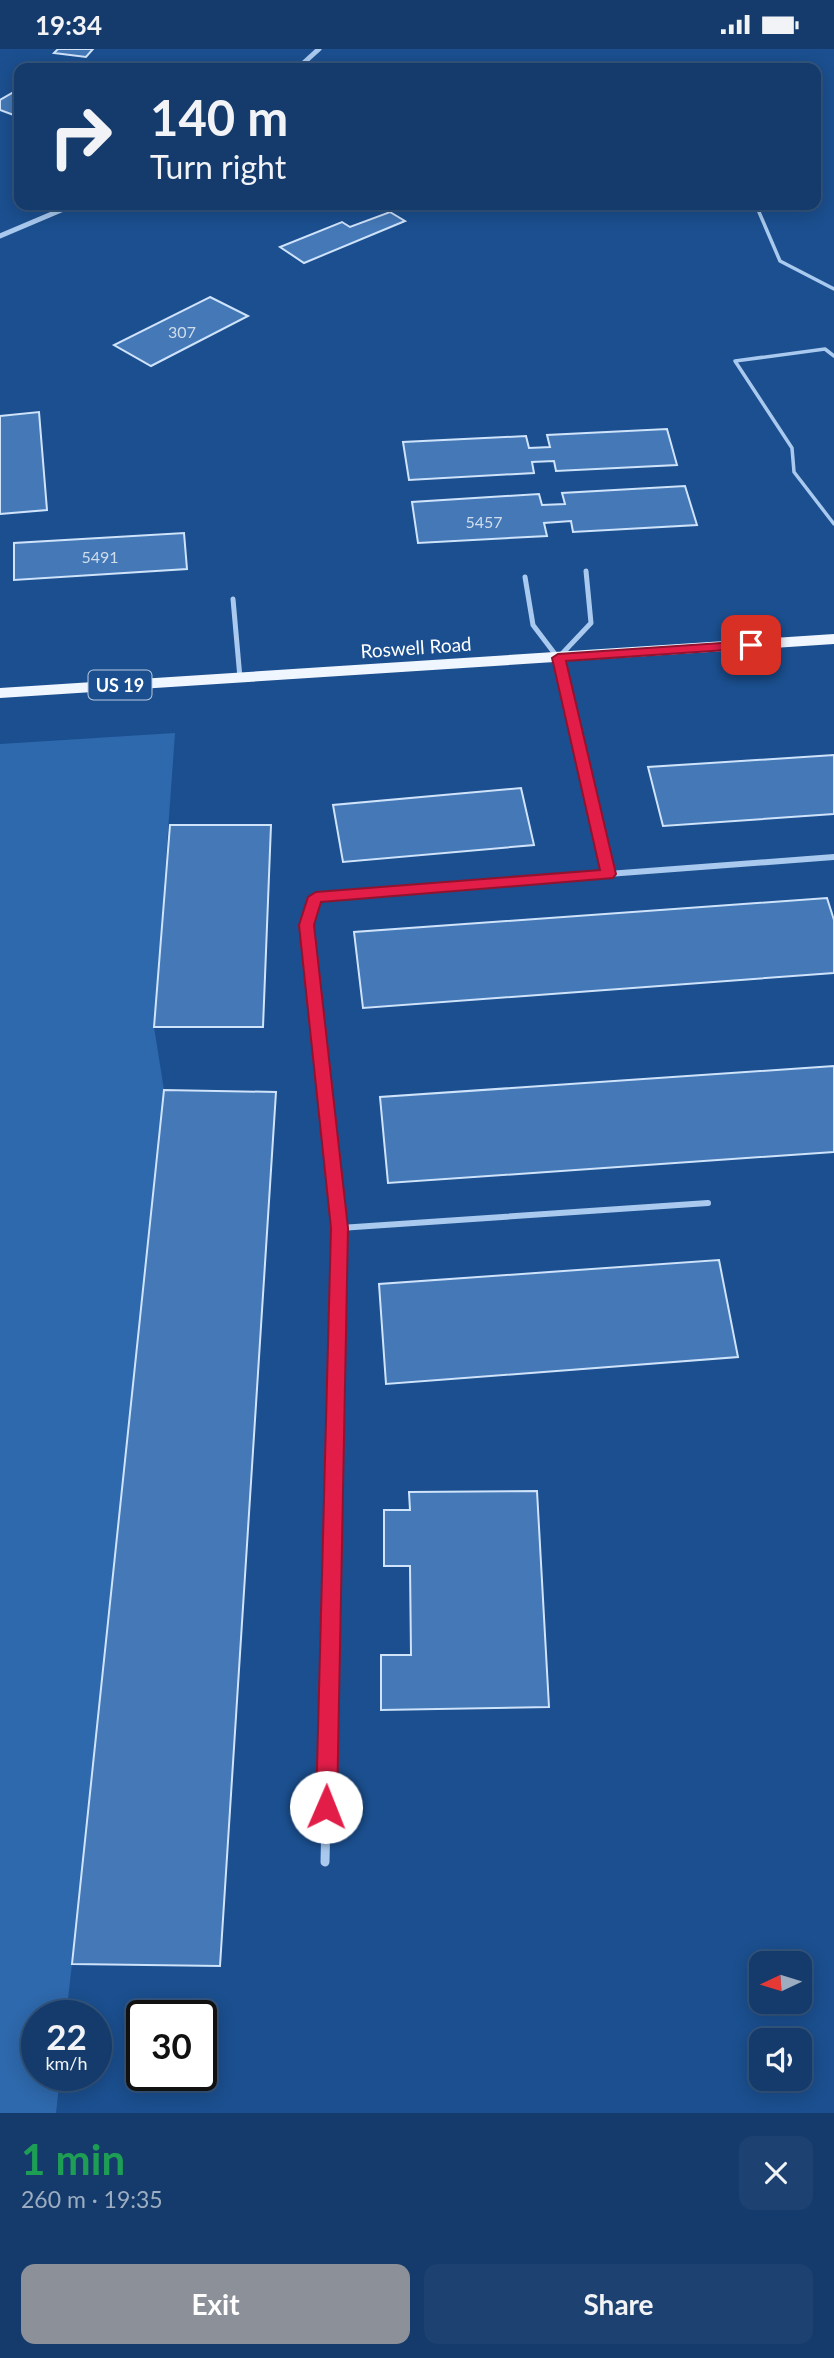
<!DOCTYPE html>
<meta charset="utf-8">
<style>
body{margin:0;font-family:Lato,sans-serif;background:#1d4271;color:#f1f3f6;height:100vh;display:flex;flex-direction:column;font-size:26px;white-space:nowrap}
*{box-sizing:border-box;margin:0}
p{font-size:23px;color:#9dadc1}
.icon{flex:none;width:38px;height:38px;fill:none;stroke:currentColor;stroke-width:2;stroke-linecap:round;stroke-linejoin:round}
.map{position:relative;height:2064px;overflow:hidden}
.panel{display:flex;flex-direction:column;background:#143b6b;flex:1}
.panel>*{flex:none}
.hud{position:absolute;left:14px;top:14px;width:807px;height:147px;border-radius:14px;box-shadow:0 4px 18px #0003,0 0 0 2px #33557e;background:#143b6b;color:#f1f3f6;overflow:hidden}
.needle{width:46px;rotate:266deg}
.tools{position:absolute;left:749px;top:1902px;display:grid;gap:14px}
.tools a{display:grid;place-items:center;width:63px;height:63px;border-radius:14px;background:#143b6b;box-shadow:0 4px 18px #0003,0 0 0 2px #33557e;font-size:35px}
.speed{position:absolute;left:21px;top:1951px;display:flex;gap:14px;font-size:35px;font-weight:700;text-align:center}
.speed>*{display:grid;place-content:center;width:91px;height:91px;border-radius:50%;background:#143b6b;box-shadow:0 4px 18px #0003,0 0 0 2px #33557e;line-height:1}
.speed small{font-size:18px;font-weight:400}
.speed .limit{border:4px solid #111;border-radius:10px;background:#fff;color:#111}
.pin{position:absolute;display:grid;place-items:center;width:60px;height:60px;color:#fff;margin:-30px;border-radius:14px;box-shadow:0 4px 10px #0006}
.me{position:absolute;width:77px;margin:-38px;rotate:1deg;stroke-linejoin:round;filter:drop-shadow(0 0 5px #0008)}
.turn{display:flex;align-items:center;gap:24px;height:147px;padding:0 21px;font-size:32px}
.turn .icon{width:91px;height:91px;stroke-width:2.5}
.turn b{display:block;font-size:49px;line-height:60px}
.round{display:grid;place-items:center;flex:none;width:74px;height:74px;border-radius:14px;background:#1d4271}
.headline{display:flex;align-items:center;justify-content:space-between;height:119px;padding:0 21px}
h1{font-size:42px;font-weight:700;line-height:52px;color:#1e9e55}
.cta{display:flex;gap:14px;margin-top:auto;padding:14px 21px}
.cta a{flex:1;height:80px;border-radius:14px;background:#8c9099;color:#fff;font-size:28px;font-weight:700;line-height:80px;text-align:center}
.cta a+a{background:#1d4271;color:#f1f3f6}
.status{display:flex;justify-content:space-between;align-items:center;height:49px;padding:0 35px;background:#143b6b;direction:ltr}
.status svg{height:19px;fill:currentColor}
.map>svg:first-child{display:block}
</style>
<div class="status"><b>19:34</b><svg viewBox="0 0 49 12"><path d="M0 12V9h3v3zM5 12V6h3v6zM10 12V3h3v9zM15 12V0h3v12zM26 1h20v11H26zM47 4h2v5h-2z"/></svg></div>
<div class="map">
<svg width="834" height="2064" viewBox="0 0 834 2064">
<rect width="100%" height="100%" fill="#1b4f8f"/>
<!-- green -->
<path fill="#2e69ad" d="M175,684L154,978L164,1041L72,1915L66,1967H37V2026L60,2027L56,2064H0V695Z"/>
<!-- building -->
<path fill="#4478b7" stroke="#cfe3fa" stroke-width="2" d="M58,0H93L86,8L54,4Z
M109,15L145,17L107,19Z
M19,40V68L0,61V51Z
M390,163L405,172L304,214L280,198L342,173L350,178Z
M210,248L248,267L151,317L114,296Z
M39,363L47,461L0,465V367Z
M667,380L677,416L556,422L554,412L532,413L534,424L409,431L403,393L526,387L529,399L550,398L547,386Z
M685,437L697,476L573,483L571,472L544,474L547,487L418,494L412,453L539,445L542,456L565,455L562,444Z
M184,484L187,520L14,531V494Z
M834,706V765L663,777L648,718Z
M521,739L534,796L343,813L333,756Z
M170,776H271L263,978H154Z
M827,849L834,871V924L363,959L354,883Z
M834,1017V1103L388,1134L380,1048Z
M164,1041L276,1043L220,1917L72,1915Z
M719,1211L738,1308L386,1335L379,1235Z
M537,1442L549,1658L381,1661V1606H411L410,1517H384V1461H410L409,1443Z"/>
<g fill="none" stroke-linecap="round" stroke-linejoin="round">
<!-- lane-far1 -->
<path stroke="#a9c9ee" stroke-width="3.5" d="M756,156L780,212L834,240
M834,307L825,300L735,312L792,399L794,423L834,475"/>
<!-- lane -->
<path stroke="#a9c9ee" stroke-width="5" d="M525,528L533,576L558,609L591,574L586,522
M233,550L240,629"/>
<!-- street-far2 -->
<path stroke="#a9c9ee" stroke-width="5" d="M298,19L319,0
M0,187L73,156"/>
<!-- street-far1 -->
<path stroke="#a9c9ee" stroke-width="6" d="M608,825L834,808
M340,1179L708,1154
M340,1182L307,876L316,848L608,825L558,609"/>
<!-- street -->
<path stroke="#a9c9ee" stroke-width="9" d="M325,1813L340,1180"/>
<!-- primary -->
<path fill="#f0f6ff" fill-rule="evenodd" d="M834,585V595L0,649V639Z"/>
</g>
<!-- route -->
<path fill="#e11d48" stroke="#92132f" stroke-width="2" d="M751,592L756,593V599L566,612L616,825L613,829L321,853L314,876L348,1179L337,1758L334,1765L326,1767L319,1765L316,1758L331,1179L299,876L308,848L316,843L600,821L552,609L558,605Z"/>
<g text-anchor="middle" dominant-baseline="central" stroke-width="5" stroke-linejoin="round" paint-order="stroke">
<!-- number labels -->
<g font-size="16" fill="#d0dded">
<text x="182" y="282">307</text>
<text x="484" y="472">5457</text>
<text x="100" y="507">5491</text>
</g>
<!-- shield labels -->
<rect fill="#1b4f8f" stroke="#bbcadd" stroke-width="2" x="88.5" y="621.5" width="63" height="29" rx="5"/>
<g font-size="18" font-weight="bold" fill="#fff">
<text x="120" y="636">US 19</text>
</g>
<!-- street labels -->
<g font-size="19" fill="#fff" stroke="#1b4f8f">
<text transform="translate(416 598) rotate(-4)">Roswell Road</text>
</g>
</g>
</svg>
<div class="tools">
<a><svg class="needle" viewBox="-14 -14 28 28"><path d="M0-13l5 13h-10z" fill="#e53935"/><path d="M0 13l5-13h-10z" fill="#9dadc1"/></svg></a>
<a><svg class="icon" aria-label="sound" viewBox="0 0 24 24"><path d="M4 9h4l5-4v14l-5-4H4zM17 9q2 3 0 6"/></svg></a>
</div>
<div class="speed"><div>22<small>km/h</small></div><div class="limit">30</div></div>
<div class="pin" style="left:751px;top:596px;background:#d93025"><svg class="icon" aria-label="arrive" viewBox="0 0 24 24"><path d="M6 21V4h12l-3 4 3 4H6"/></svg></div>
<svg class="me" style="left:326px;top:1758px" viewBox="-20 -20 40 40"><circle r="19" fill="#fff"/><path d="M0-13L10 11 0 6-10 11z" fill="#e11d48"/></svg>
<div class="hud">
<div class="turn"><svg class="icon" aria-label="right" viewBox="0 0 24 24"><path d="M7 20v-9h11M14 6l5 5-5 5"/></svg><div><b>140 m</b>Turn right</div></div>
</div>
</div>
<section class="panel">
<div class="headline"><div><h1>1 min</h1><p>260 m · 19:35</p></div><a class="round"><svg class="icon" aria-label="close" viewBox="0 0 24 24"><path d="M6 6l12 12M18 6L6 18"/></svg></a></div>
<div class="cta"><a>Exit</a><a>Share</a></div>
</section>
